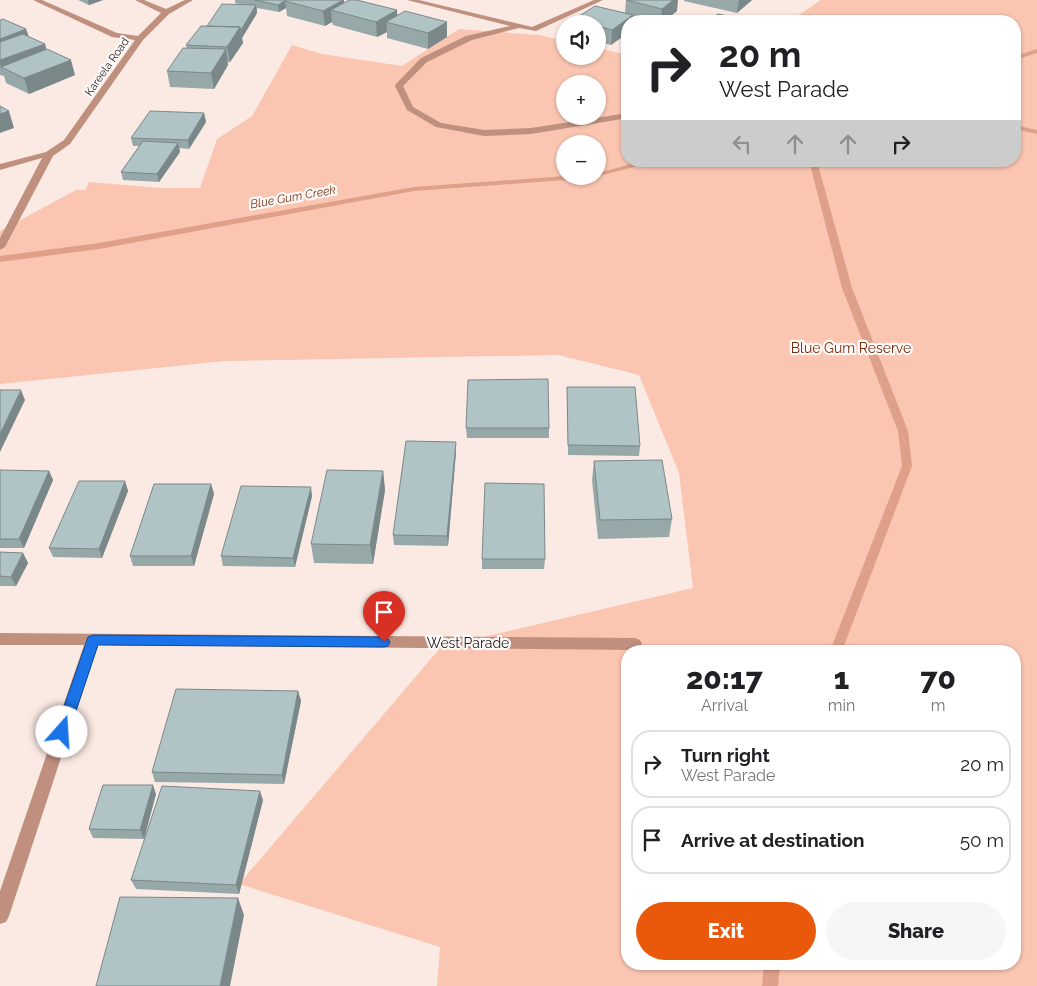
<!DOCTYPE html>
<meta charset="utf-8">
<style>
body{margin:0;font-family:Raleway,sans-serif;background:#f6f6f6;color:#202124;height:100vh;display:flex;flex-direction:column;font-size:19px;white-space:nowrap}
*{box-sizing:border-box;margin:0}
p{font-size:16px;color:#757577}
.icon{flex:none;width:28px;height:28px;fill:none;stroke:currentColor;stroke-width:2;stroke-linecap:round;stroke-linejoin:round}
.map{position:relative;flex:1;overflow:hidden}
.panel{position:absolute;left:621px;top:645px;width:400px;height:325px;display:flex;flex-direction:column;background:#fff;border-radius:20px;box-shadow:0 1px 4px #0004}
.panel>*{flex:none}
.hud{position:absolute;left:621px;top:15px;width:400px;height:152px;border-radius:20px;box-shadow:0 1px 4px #0004;background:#fff;color:#202124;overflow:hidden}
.tools{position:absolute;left:556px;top:15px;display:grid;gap:10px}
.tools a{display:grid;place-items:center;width:50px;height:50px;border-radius:50%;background:#fff;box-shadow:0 1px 4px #0004;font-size:25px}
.pin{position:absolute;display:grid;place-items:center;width:42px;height:42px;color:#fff;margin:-51px -21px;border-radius:50% 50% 50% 0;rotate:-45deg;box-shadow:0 0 5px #0007}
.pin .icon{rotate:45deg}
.me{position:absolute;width:55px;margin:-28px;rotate:19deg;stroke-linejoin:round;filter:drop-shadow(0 0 4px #0008)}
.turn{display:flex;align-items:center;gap:18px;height:105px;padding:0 15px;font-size:22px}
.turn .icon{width:65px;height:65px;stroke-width:2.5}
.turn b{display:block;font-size:35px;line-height:42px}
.lanes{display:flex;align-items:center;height:48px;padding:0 15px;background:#0003;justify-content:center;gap:25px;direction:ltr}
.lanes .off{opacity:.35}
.eta{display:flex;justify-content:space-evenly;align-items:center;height:85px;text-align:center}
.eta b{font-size:30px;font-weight:800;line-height:35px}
.button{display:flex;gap:10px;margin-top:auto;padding:10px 15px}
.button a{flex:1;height:58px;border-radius:30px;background:#ea580c;color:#fff;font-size:20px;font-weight:800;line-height:58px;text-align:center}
.button a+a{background:#f6f6f6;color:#202124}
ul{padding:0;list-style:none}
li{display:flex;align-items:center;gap:15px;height:68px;margin:0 10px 8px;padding:0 5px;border:2px solid #e0e0e0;border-radius:20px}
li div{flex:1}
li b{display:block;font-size:19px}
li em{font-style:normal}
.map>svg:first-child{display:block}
</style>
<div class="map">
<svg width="1037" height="986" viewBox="0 0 1037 986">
<rect width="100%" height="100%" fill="#fbeae3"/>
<!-- green -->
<path fill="#fac5b1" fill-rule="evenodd" d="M821,0H1037V986H437L440,947L239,884L441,647L693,588L679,473L639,375L558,355L225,361L0,384V231L76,190H85L89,182L161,188H200L217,139L252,116L292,45L322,54L402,66L459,29L539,35L565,41V56H598V48L627,55L628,161H1015V21H790ZM565,84H598V116H565ZM565,144H598V176H565ZM628,651H1015V964H628Z"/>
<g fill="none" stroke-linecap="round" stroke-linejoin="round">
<!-- stream -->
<path fill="#dea088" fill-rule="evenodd" d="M1037,49V53L1015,60V56Z
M1015,125L1037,130V134L1015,129Z
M642,161H656L592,178L414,191L99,249L0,262V256L99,243L414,187L565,176H598V173Z
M809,161H817L852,288L908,431L912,466L842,651H830L902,466L898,431L842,288Z
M764,964H780L778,986H762Z"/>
<!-- minor -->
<path fill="#bf907d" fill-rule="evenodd" d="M33,0H42L117,33L138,36L161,13L135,0H144L166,9L185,0H193L169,14L143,40L70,144L53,156L5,247L0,250V238L42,158L0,170V164L46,152L64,140L135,40L112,37Z
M407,0H419L532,27L594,0H603L536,31L519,28L472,40L427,62L403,86L413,107L441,123L484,130L531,128L628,113V118L531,134L484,136L436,127L407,110L395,86L396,84L421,58L466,36L510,26Z
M0,633L635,638L640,640L642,644L640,648L635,650L98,645L9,916L6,922L0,924V891L84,645H0Z"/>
</g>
<!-- wall -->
<path fill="#97a8a9" d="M78,0H103L89,5Z
M235,0H344V3L397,16L447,22V37L428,49L387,38V32L377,37L333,25L332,22L325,26L287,16L286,8L279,12L257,8V13L242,38L243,43L230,62H228V65L214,89L170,87L167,71L187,48L186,45L207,26L243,5L235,3Z
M626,0L677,11L668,18L680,21H650L633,17L632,21H628L611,45L598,42V24H573V20L625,13Z
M684,0H752L737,13L684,1Z
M0,20L26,29L29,37L45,44L46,50L75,75L29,94L6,83L4,76L0,75Z
M204,113L206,122L189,149L179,148L180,152L159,182L123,180L121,172L139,146H133L131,138Z
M567,387L640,446L639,456L568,455Z
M466,428H549V438H467Z
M456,452L448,546L394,545L393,535Z
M594,461L672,519L669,537L598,539L592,480Z
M0,470L49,471L53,480L24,548H0Z
M383,471L385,490L373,564L314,563L311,544Z
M125,481L128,491L102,558L53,557L49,548Z
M211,484L214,494L194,566H133L130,556Z
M312,496L295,567L223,566L221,556Z
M0,552L23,553L28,563L16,586H0Z
M482,559H545L544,569H482Z
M298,691L301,701L284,784L155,782L152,772Z
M156,794L144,839L93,838L89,829Z
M263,800L239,894L136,889L131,880Z"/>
<!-- shaded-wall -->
<path fill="#7b888a" d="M88,0H103L89,5Z
M286,0L285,1L286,8L279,12L278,5Z
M343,0H344L345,14L331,10L332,22L325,26L323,11Z
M673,0H678L677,11L664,21H661L662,9Z
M739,0H752L737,13Z
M256,5L257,13L242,38L241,30Z
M397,10L398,25L386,22L387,32L377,37L376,22Z
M633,15L632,21H628V33L611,45L612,30Z
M447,22V37L428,49V33Z
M240,27L243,43L230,62L227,47Z
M26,29L31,44L0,56V39Z
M45,44L49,59L1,67L4,77L0,64V60Z
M226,49L228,65L214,89L211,73Z
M71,60L75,75L29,94L24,78Z
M9,111L14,128L0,133V114Z
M204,113L206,122L189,149L188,140Z
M178,143L180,152L159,182L157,174Z
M21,390L25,400L0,452V434Z
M456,442V452L448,546L447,536Z
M49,471L53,480L24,548L19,539Z
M383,471L385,490L373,564L370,545Z
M125,481L128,491L102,558L99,549Z
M211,484L214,494L194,566L191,556Z
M311,487L312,496L295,567L293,558Z
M23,553L28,563L16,586L11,577Z
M298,691L301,701L284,784L282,775Z
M153,785L156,794L144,839L140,830Z
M260,791L263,800L239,894L236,885Z
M238,898L244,915L230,986H220Z"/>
<!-- building -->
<path fill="#b0c3c5" stroke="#7b888a" d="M255,0H286L278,5Z
M286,0H343L323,11L285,1Z
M349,0H357L397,10L376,22L331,10Z
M626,0H673L662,9Z
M222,4L256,5L241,30L240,27L207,26Z
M595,6L633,15L612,30L598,26V24H587L573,20Z
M405,11L447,22L428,33L386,22Z
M718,14L732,17L727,21H708Z
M660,16L680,21H654Z
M3,19L26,29L0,39V20Z
M201,26L240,27L227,47L186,45Z
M23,34L45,44L0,60V42Z
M183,48L226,49L211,73L167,71Z
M47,49L71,60L24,78L1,67Z
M0,106L9,111L0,114Z
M150,111L204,113L188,140L131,138Z
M143,141L178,143L157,174L121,172Z
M548,379L549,428H466L468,380Z
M567,387H635L640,446L568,445Z
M0,390H21L0,434Z
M406,441L456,442L447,536L393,535Z
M662,460L672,519L600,520L594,461Z
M0,470L49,471L19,539H0Z
M327,470L383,471L370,545L311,544Z
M79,481H125L99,549L49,548Z
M485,483L544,484L545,559H482Z
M154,484H211L191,556H130Z
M241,486L311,487L293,558L221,556Z
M0,552L23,553L11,577L0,576Z
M176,689L298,691L282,775L152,772Z
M103,785H153L140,830L89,829Z
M162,786L260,791L236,885L131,880Z
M120,897L238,898L220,986H96Z"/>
<!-- route -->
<path fill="#1a73e8" stroke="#114b97" d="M93,635L384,637L388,639L390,642L388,646L384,647L98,645L69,732L67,736L62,738L57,736L55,732L87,640L88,637Z"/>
<g text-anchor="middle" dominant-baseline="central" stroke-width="4.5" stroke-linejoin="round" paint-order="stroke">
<!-- far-street labels -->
<g font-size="11" fill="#221c1a" stroke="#fefaf9">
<text transform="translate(107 67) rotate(-55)">Kareela Road</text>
</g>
<!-- far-water labels -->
<g font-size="12" font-style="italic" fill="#7b310f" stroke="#fefaf9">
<text transform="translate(293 197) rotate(-10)">Blue Gum Creek</text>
</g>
<!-- park labels -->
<g font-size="14" fill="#762d09" stroke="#fefaf9">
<text x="851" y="348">Blue Gum Reserve</text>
</g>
<!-- street labels -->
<g font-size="14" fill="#221c1a" stroke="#fefaf9">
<text x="468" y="643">West Parade</text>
</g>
</g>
</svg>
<div class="tools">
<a><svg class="icon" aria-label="sound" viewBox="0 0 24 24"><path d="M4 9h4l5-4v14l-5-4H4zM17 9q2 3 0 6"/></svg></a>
<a>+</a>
<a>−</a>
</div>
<div class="pin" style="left:384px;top:642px;background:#d93025"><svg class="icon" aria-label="arrive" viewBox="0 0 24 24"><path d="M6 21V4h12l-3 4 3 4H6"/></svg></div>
<svg class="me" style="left:62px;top:732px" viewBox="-20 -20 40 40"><circle r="19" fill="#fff"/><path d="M0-13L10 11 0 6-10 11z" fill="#1a73e8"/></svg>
<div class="hud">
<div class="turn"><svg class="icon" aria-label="right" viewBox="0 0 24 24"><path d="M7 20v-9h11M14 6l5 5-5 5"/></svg><div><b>20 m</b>West Parade</div></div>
<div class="lanes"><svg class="icon off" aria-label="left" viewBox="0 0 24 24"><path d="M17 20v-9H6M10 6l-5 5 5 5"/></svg><svg class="icon off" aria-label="ahead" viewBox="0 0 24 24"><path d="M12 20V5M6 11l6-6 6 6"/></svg><svg class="icon off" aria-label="ahead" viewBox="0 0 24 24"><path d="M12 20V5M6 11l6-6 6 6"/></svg><svg class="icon" aria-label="right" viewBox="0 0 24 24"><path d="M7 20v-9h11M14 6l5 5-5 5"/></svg></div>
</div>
<section class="panel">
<div class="eta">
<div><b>20:17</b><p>Arrival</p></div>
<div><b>1</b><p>min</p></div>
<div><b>70</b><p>m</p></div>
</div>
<ul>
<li><svg class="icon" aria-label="right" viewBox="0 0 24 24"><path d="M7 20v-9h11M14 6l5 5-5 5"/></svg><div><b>Turn right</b><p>West Parade</p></div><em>20 m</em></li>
<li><svg class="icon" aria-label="arrive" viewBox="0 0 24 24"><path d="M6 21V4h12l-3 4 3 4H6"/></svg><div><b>Arrive at destination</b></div><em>50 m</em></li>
</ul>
<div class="button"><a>Exit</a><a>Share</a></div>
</section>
</div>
